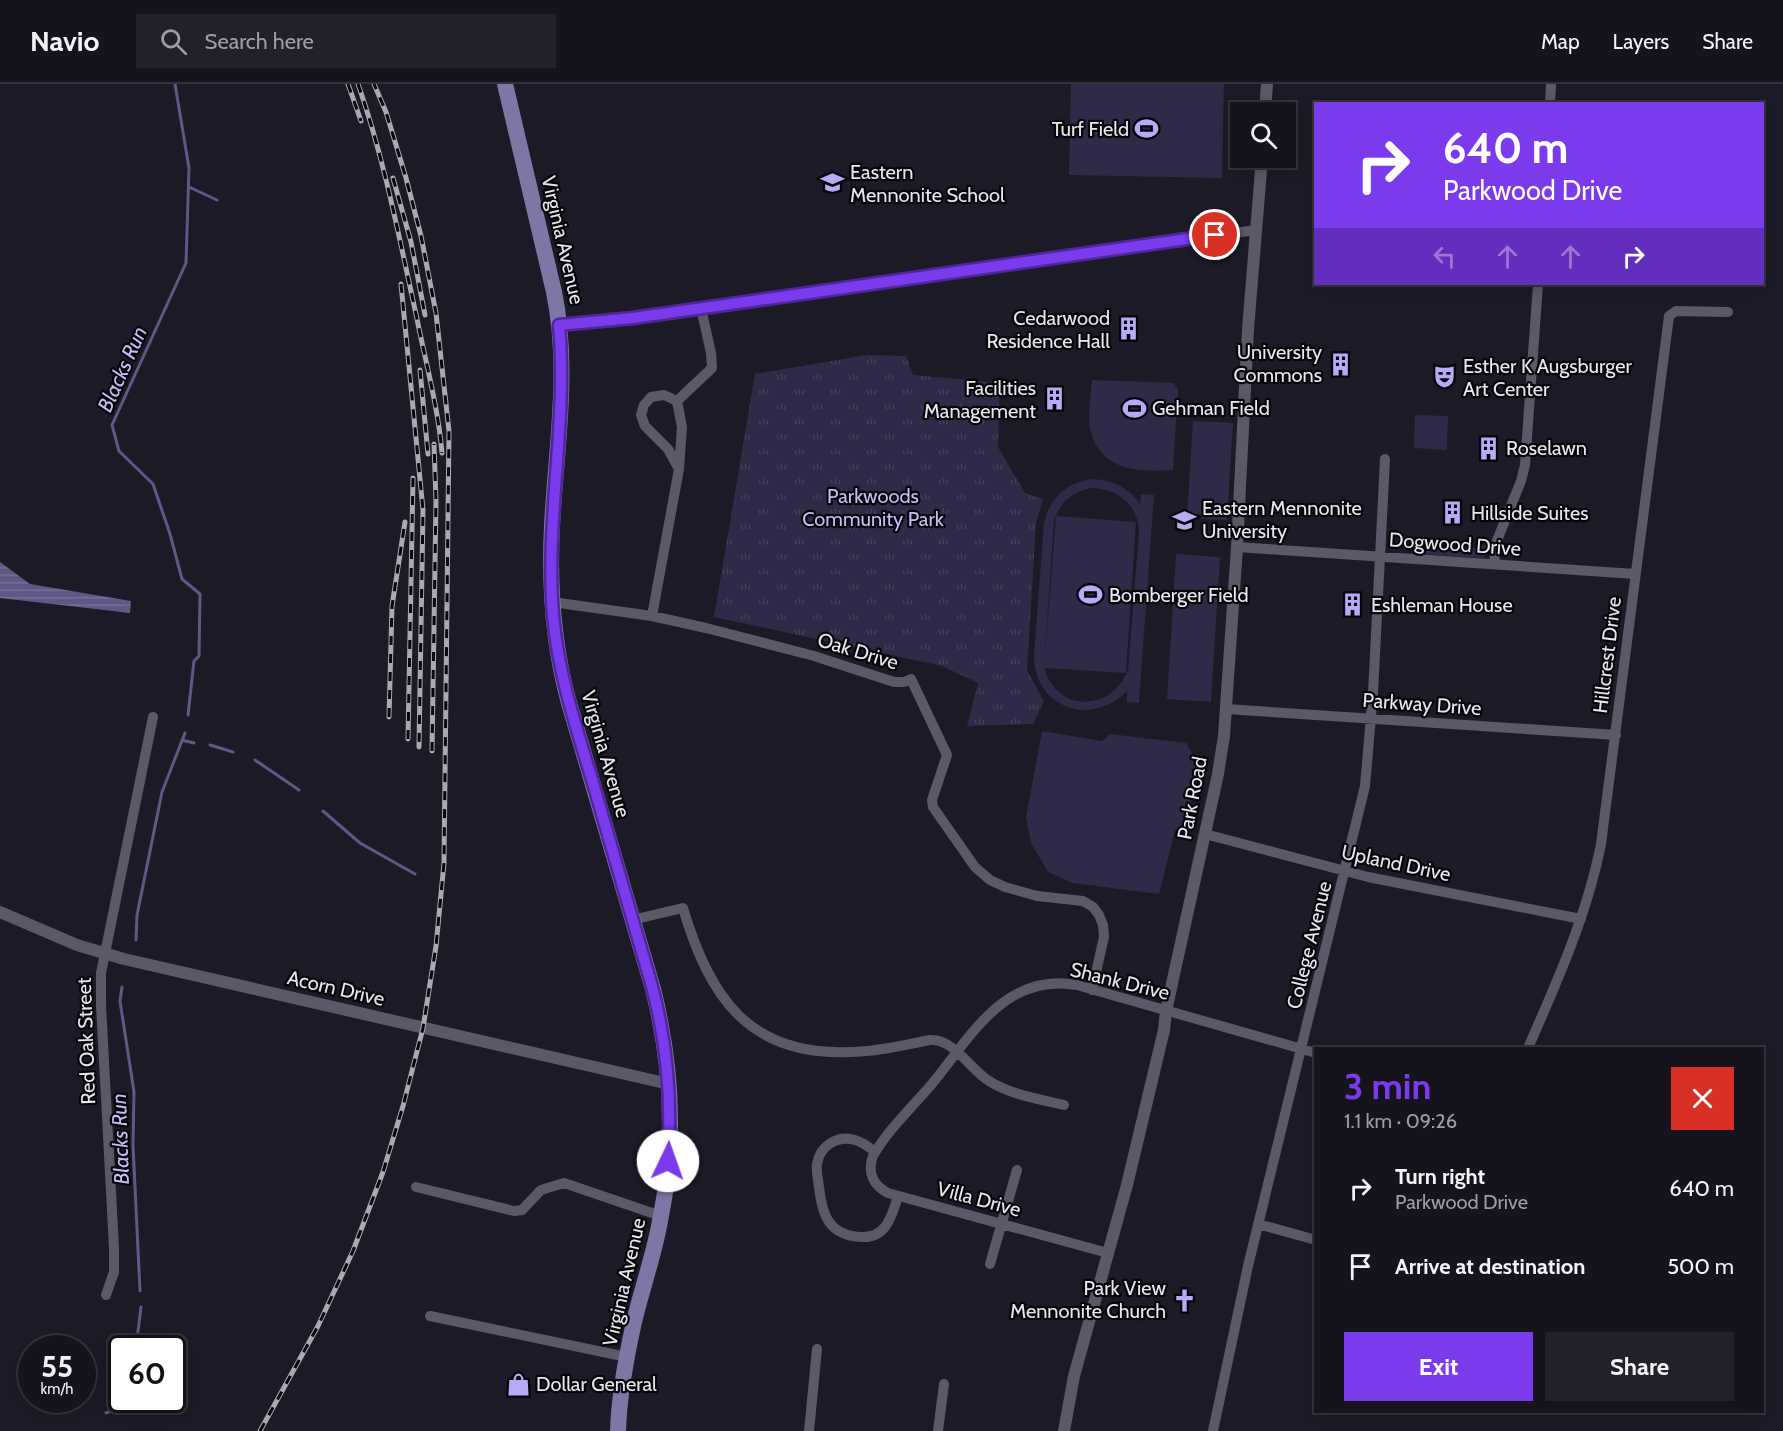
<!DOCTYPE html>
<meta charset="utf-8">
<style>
body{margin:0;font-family:Cabin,sans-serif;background:#222129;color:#f1f3f6;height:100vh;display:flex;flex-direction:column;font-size:22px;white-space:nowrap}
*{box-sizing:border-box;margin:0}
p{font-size:20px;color:#9d9ea3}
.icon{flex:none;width:33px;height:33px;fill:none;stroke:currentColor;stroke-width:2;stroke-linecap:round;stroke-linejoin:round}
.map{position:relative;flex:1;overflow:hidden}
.drawer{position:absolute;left:1314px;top:963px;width:450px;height:366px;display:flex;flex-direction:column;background:#15141c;border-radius:0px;box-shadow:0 3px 15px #0003,0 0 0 2px #34333b}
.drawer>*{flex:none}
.banner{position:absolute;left:1314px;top:18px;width:450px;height:183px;border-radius:0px;box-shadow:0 3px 15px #0003,0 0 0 2px #34333b;background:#7c3aed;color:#fff;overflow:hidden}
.controls{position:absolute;left:1230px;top:18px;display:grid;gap:12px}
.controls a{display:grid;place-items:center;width:66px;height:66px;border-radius:0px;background:#15141c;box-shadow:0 3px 15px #0003,0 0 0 2px #34333b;font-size:30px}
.speed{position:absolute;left:18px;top:1251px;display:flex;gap:12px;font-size:30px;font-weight:700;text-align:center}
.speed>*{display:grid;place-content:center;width:78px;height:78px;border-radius:50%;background:#15141c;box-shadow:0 3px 15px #0003,0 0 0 2px #34333b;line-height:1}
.speed small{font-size:15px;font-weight:400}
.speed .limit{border:3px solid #111;border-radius:9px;background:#fff;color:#111}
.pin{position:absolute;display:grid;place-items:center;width:51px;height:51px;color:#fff;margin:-26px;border:3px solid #fff;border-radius:50%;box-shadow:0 2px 6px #0007}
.me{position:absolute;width:66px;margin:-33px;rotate:3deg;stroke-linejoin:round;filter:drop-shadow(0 0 4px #0008)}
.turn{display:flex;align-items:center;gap:21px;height:126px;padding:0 30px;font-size:27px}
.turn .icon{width:78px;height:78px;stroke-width:2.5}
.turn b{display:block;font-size:42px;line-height:51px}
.lanes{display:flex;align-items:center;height:57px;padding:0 30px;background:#0003;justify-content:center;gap:30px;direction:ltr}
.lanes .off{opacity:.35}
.round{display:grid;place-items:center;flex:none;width:63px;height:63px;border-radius:0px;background:#222129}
.summary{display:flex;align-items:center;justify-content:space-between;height:102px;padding:0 30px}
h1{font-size:36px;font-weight:700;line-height:45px;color:#7c3aed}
.cta{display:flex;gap:12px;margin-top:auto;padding:12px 30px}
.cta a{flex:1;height:69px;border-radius:0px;background:#7c3aed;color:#fff;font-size:24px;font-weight:700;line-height:69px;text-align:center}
.cta a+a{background:#222129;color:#f1f3f6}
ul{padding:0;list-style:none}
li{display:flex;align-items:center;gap:18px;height:78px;padding:0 30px}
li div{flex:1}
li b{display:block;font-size:22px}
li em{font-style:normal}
header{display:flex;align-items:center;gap:36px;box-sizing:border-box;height:84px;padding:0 30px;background:#15141c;border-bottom:2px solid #34333b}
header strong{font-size:28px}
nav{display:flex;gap:33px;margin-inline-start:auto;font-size:21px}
.search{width:420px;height:54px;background:#222129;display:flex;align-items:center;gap:15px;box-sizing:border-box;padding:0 21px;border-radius:0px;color:#9d9ea3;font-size:22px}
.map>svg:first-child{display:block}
</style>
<header>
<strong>Navio</strong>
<div class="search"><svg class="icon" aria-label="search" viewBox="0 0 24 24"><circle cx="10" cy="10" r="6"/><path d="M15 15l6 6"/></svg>Search here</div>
<nav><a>Map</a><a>Layers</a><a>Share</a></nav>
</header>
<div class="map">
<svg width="1783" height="1347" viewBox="0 0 1783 1347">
<defs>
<pattern id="park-tufts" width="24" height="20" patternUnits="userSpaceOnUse" patternTransform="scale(1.5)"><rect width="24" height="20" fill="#2e2a47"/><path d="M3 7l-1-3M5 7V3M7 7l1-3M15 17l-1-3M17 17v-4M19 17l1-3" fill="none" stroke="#423f59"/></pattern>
<pattern id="water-rules" width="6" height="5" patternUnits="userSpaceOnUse" patternTransform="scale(1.5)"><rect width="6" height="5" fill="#5f5886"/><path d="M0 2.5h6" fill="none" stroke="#767097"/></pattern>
</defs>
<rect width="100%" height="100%" fill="#1c1a26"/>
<!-- grass -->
<path fill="#2e2a47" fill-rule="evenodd" d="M1071,0H1224L1222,94L1069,91Z
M1092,296L1174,299L1178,306L1173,386C1137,388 1099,387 1090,344C1087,330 1091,311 1092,296Z
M1415,331L1448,332L1447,366L1414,364Z
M1193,337L1233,339L1227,436L1187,434Z
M1093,395C1113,396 1129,404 1140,420L1141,410L1154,411L1139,619L1127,618V607C1091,644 1034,624 1034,571L1044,439C1050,414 1067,398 1093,395ZM1091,404C1118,404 1139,422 1139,449L1128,586C1112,628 1057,629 1044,584L1126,589L1136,438L1056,432L1044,582L1054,437C1060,418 1072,408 1091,404Z
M1420,457L1423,461L1479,464L1485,461L1488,464V469L1483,474L1420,470L1417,463Z
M1176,470L1220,473L1211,618L1167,615Z
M1042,647L1102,657L1110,650L1186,659L1201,685L1182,748L1175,746L1159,810L1072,799L1048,788L1031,759L1026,733Z"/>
<!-- park -->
<path fill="url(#park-tufts)" d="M867,271L906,272L913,291L1000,299L998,363L1025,409L1043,415L1036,439L1027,587L1044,617L1033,640L967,642L978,599L942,582L714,533L755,290Z"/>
<!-- water -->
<path fill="url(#water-rules)" d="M0,478L30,500L131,517L130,529L0,514Z"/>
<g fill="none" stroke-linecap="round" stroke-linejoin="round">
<!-- stream -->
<path stroke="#5f5886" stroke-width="3" d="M175,0L189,84L186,179L112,341L119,367L153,400L170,450L182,495L200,510L199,572L194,577L188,631
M189,103L217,116
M182,656L194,659
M210,661L233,668
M255,676L299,706
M323,727L360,759L415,790
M136,856L137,831L162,708L185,649
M122,903L120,917L134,1008L133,1061L140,1207
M136,1264L141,1223
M106,1329L114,1326L122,1308"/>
<!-- minor -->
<path stroke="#5b5967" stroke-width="10" d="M1550,20L1551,0
M559,241L593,239L1256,146
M677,317L712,284L711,269L701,224
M1237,463L1635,490
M1494,480L1496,459L1521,397L1525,381L1538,200
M552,518L652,532L706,544L814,572L894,598H904L911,595L947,671L932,716L933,723L975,783L990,796L1005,803L1037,812L1083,817L1093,823L1099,831L1103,841L1104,853L1092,906
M652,532L679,385L668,365L645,342L641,331L644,321L651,313L664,311L677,317L682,343L679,385
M1226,625L1616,651
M1205,750L1368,793L1581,835
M632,836L683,824C709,912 748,972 849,968C876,968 903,961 930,956C953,954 970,985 989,997C1011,1011 1040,1015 1064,1021
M1528,964C1557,898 1587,831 1601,760L1669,232L1676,227L1728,228
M875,1068C869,1063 863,1058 855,1056C838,1051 820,1061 817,1080C816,1087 818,1095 819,1103C822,1131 829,1152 862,1153C887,1154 892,1131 898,1112
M416,1103L514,1127L522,1126L541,1106L564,1099L661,1132
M1258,1140L1316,1156
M1108,1169L888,1109C873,1101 867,1088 873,1072C887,1047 912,1023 931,1001C971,953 1004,888 1077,901L1316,969
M990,1180L1017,1086
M106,1211L114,1188V1164L101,921V889L153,633
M430,1232L627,1273
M809,1347L817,1265
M938,1347L944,1300
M1213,1347L1248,1182L1365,702L1373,609L1385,375"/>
<!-- tertiary -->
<path stroke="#5b5967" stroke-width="12" d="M1265,28L1267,0
M0,828L77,861L124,875L669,1000
M1064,1347L1074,1292L1127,1101L1164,946L1166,927L1218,690L1224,652L1237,463L1248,245L1262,74"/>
<!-- primary -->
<path stroke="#7e77a6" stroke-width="16" d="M505,0L554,208C570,285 556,364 552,442C549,502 553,561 569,619L653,905C672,981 676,1060 660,1137C654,1171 642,1204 634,1238C626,1274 619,1311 618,1347"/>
<defs>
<path id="rail" d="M348,0L361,37
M358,0C384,74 399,153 416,230C425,276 438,322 442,369
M393,94L411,158L425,231
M401,200L423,426L419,663
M420,286L428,370
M389,633L392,522L405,438
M408,655L413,394
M432,667L436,417L434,360
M260,1347L318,1242L353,1167L383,1088L403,1022L423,944L436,862L444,779L449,347L436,229L421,152L406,94L386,28L374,0"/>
</defs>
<!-- rail casing -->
<use href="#rail" stroke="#aaa9b2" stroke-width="5"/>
<!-- rail -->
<use href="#rail" stroke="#06060a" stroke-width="3" stroke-dasharray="9" stroke-linecap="butt"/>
</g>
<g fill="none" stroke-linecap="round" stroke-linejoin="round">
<defs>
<path id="route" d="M668,1077C672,1017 667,957 651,899C631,832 612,765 593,699C576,643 558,589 553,531C545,434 568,338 559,241L633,234L1215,151"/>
</defs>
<!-- route casing -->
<use href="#route" stroke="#51269a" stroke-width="15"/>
<!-- route -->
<use href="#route" stroke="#7c3aed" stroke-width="10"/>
</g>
<!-- icons -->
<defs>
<symbol id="stadium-bare" viewBox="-9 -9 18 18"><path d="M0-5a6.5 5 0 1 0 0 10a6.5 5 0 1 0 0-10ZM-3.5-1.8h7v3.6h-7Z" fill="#b7abf8" stroke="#06060a" stroke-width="2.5" paint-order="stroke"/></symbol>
<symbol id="school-bare" viewBox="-9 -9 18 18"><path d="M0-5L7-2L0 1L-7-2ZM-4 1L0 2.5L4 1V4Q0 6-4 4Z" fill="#b7abf8" stroke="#06060a" stroke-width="2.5" paint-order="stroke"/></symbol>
<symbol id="building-bare" viewBox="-9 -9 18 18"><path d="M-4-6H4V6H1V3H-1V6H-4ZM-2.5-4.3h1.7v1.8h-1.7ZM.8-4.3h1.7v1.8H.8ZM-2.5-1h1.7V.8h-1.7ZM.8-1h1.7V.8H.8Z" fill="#b7abf8" stroke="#06060a" stroke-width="2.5" paint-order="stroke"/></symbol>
<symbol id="theatre-bare" viewBox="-9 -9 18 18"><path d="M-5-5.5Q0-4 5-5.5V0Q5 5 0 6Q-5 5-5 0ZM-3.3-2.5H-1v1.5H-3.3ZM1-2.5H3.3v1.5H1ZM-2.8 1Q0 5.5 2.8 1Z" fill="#b7abf8" stroke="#06060a" stroke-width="2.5" paint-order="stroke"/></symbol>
<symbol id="university-bare" viewBox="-9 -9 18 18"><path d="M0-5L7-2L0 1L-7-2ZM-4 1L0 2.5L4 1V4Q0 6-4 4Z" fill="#b7abf8" stroke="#06060a" stroke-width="2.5" paint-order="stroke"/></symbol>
<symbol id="church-bare" viewBox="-9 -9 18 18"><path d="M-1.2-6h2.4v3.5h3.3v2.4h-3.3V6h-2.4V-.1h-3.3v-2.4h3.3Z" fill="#b7abf8" stroke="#06060a" stroke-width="2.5" paint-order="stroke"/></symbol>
<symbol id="shop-bare" viewBox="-9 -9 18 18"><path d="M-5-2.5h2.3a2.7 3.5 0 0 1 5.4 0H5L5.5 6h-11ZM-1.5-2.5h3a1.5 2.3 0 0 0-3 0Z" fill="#b7abf8" stroke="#06060a" stroke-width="2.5" paint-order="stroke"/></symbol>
</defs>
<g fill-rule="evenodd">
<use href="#stadium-bare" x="1130" y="28" width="33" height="33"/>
<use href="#school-bare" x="816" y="82" width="33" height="33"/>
<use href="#building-bare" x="1112" y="228" width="33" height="33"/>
<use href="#building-bare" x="1324" y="264" width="33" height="33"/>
<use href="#theatre-bare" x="1428" y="276" width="33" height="33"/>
<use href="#building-bare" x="1038" y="298" width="33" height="33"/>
<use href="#stadium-bare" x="1118" y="308" width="33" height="33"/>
<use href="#building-bare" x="1472" y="348" width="33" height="33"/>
<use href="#building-bare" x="1436" y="412" width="33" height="33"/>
<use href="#university-bare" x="1168" y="420" width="33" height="33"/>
<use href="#stadium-bare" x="1074" y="494" width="33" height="33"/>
<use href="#building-bare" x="1336" y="504" width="33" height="33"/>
<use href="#church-bare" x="1168" y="1200" width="33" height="33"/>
<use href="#shop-bare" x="502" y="1284" width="33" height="33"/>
</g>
<g text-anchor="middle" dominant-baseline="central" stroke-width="4.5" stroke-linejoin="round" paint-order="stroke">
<!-- poi labels -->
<g font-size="20" fill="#e8e7ef" stroke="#06060a" text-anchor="start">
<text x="1129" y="45" text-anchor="end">Turf Field</text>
<text x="850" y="88">Eastern<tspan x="850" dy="23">Mennonite School</tspan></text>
<text x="1110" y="234" text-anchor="end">Cedarwood<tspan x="1110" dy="23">Residence Hall</tspan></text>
<text x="1322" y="268" text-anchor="end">University<tspan x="1322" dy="23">Commons</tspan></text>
<text x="1463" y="282">Esther K Augsburger<tspan x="1463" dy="23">Art Center</tspan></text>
<text x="1036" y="304" text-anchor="end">Facilities<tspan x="1036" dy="23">Management</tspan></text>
<text x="1152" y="324">Gehman Field</text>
<text x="1506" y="364">Roselawn</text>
<text x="1202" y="424">Eastern Mennonite<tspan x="1202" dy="23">University</tspan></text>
<text x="1471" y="429">Hillside Suites</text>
<text x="1109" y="511">Bomberger Field</text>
<text x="1371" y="521">Eshleman House</text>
<text x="1166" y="1204" text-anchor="end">Park View<tspan x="1166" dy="23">Mennonite Church</tspan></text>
<text x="536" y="1300">Dollar General</text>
</g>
<!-- street labels -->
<g font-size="20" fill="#e8e7ef" stroke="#06060a">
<text transform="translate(563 156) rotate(77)">Virginia Avenue</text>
<text transform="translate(1455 460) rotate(4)">Dogwood Drive</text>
<text transform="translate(858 567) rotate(17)">Oak Drive</text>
<text transform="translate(1607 571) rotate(-83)">Hillcrest Drive</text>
<text transform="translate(1422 620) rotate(4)">Parkway Drive</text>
<text transform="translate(606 670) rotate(74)">Virginia Avenue</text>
<text transform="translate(1192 714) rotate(-79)">Park Road</text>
<text transform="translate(1396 779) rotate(12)">Upland Drive</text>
<text transform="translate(1309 861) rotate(-76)">College Avenue</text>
<text transform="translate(1120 897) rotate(14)">Shank Drive</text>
<text transform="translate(336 904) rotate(13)">Acorn Drive</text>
<text transform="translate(86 957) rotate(-92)">Red Oak Street</text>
<text transform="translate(979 1115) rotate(15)">Villa Drive</text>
<text transform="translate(624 1198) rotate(-77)">Virginia Avenue</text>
</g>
<!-- park labels -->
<g font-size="20" fill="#c6bef9" stroke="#06060a">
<text x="873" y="412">Parkwoods<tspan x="873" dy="23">Community Park</tspan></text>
</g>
<!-- water labels -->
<g font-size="21" font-style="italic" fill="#c5bdf8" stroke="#06060a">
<text transform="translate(122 285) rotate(-66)">Blacks Run</text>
<text transform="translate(120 1055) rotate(-92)">Blacks Run</text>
</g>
</g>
</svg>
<div class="controls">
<a><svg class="icon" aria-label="search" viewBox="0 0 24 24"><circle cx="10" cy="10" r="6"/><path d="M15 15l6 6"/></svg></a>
</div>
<div class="speed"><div>55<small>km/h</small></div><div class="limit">60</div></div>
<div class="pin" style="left:1215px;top:151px;background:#d93025"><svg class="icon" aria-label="arrive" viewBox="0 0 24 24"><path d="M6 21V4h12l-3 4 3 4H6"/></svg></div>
<svg class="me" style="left:668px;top:1077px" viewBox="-20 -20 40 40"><circle r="19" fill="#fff"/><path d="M0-13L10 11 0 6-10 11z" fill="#7c3aed"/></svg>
<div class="banner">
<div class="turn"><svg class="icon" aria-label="right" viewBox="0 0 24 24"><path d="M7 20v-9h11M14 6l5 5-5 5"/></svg><div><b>640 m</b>Parkwood Drive</div></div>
<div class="lanes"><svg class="icon off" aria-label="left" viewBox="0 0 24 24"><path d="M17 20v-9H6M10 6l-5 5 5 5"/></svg><svg class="icon off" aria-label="ahead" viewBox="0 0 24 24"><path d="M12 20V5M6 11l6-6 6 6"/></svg><svg class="icon off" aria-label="ahead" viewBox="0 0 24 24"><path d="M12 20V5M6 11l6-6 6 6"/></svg><svg class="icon" aria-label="right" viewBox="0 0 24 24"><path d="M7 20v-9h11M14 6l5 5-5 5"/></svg></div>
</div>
<section class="drawer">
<div class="summary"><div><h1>3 min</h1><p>1.1 km · 09:26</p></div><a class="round" style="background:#d93025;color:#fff"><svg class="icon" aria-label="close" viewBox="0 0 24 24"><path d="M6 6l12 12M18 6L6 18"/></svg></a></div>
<ul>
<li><svg class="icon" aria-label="right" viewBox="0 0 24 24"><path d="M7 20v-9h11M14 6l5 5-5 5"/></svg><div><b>Turn right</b><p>Parkwood Drive</p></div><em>640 m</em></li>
<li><svg class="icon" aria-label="arrive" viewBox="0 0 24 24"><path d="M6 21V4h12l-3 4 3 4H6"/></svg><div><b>Arrive at destination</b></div><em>500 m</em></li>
</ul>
<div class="cta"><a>Exit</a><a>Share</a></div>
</section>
</div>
